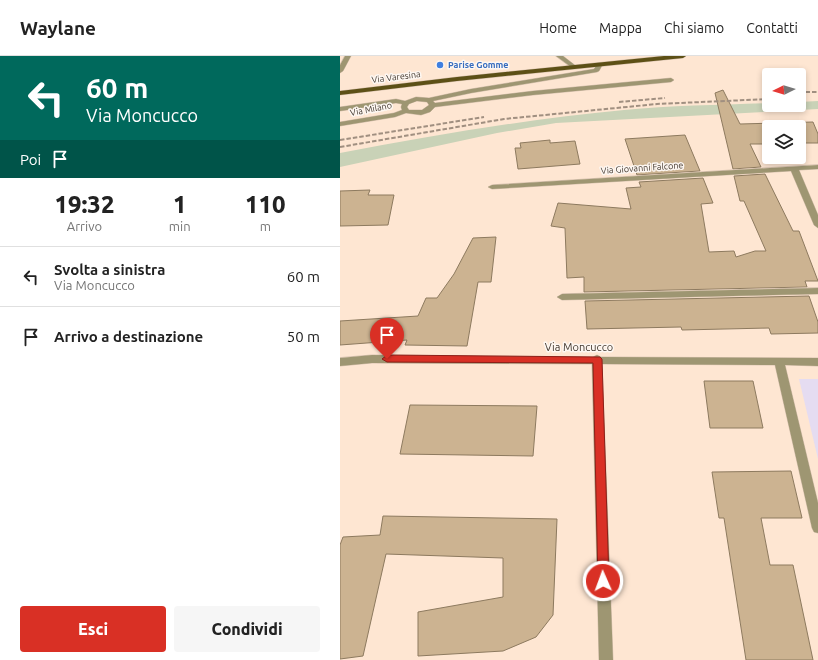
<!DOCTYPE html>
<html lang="it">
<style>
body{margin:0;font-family:Ubuntu,sans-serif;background:#f6f6f6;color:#222;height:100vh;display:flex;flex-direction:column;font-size:15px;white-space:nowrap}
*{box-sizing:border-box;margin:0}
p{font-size:13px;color:#767676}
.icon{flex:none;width:22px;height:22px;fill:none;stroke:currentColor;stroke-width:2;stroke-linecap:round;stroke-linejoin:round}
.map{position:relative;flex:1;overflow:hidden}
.drawer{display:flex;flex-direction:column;background:#fff;width:340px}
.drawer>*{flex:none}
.hud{background:#00695c;color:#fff;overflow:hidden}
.needle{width:26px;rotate:265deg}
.fabs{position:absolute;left:422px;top:12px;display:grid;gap:8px}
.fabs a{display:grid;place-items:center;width:44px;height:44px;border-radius:4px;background:#fff;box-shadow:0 2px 6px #0003;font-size:20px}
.pin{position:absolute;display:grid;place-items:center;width:34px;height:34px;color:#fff;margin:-41px -17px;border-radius:50% 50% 50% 0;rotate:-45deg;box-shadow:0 0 4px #0007}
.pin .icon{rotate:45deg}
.me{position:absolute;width:44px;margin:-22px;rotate:358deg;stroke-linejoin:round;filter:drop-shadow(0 0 3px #0008)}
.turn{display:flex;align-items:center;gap:14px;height:84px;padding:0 20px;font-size:18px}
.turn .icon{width:52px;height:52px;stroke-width:2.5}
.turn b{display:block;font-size:28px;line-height:34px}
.then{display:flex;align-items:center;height:38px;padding:0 20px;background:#0003;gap:8px;font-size:15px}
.eta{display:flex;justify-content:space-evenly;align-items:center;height:68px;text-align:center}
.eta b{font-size:24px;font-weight:800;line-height:28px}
.button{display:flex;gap:8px;margin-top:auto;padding:8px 20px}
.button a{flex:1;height:46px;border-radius:4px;background:#d93025;color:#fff;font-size:16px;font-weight:800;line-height:46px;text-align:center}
.button a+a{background:#f6f6f6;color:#222}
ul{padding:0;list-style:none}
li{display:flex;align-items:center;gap:12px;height:60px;padding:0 20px;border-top:1px solid #e0e0e0}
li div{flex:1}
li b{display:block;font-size:15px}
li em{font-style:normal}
header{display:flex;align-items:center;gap:24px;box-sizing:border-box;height:56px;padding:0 20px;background:#fff;border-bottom:1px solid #e0e0e0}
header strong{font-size:19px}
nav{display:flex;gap:22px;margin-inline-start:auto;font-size:14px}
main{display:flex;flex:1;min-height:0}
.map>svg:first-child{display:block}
</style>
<header>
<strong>Waylane</strong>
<nav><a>Home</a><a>Mappa</a><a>Chi siamo</a><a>Contatti</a></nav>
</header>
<main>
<section class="drawer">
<div class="hud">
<div class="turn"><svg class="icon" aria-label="left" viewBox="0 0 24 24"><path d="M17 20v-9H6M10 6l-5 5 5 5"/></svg><div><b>60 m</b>Via Moncucco</div></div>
<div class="then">Poi<svg class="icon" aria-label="arrive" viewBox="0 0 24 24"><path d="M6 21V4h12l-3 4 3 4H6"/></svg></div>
</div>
<div class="eta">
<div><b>19:32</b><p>Arrivo</p></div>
<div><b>1</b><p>min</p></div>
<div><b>110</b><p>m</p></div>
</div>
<ul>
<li><svg class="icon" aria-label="left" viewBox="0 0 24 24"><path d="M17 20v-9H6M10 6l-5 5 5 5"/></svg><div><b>Svolta a sinistra</b><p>Via Moncucco</p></div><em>60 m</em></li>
<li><svg class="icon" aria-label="arrive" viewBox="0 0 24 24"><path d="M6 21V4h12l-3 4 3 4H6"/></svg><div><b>Arrivo a destinazione</b></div><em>50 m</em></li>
</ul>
<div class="button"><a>Esci</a><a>Condividi</a></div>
</section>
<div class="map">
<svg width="478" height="604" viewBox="0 0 478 604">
<rect width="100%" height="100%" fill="#fee6d2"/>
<!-- industrial -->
<path fill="#e5dcf1" d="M459,323H478V403Z"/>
<!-- green -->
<path fill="#c9d2b7" d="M478,45V53L216,67L157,77L0,111V97C94,79 189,63 284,54C332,49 381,49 429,47V49H459V46Z"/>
<!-- building -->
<path fill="#ccb391" stroke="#8d7a5f" d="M383,34L400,68L473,66L478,78V87H459V71H429V88H410L421,111L393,113L375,37Z
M345,79L360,115L297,119L285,83Z
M210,84V87L235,85L240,108L178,113L175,92H181L180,87Z
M425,118L453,175H459L478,225H465L467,231L244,236V221L227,222L225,172L211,170L218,147L291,153L286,132L301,131L299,126L363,122L373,147L361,148L369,196L394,195L396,201L415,195H426L404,145H400L394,120Z
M30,134L28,139H54L48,169L0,170V135Z
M156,181L151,226H138L127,290L65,289L67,284L0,289V265L78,260L86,242H97L114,218L133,182Z
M469,240L478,266V277L431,278L429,272L342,274L341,271L247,273L245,245Z
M364,325H413L423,372H370Z
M70,349L197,350L193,400L60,398Z
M451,415L462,462H421L430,509H453L473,604H406L384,462H379L372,416Z
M43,460L217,463L213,559L196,581L163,595L78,600V556L163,541V502L46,498L23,600L0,603V489L3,481L40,479Z"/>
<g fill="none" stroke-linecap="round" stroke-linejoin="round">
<defs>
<path id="minor" d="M5,0H11L3,15L0,17V9Z
M216,0H223L236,10L231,11Z
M258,7L263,8L259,15L257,16L131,37L93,45L95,47L193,35L331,22L334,24L331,26L193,39L95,51L90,56L81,59L66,57L55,61L0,70V66L54,57L62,54L61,51L62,48L56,47L0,55V51L56,43L65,45L76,41L89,42L131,33L254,13ZM77,45L87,46L89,49L82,54H69L67,51L69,48Z
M478,109V113L459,114L478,159V172L474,169L451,115L152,133L148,131L152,129Z
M478,232V238L222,244L217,241L222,238Z
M32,299L253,301L257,299L261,301L478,302V310L445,309L478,447V477L474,476L472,472L435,309L262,308L273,604H259L252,308L32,307L0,310V302Z"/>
<path id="major" d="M324,0H346L343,2L117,25L0,39V35L117,21Z"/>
</defs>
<!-- minor casing -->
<use href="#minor" stroke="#d9c3b1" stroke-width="1"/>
<!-- major casing -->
<use href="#major" stroke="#d9c3b1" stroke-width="1"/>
<!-- minor -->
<use href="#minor" fill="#9e9672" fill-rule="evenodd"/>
<!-- major -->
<use href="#major" fill="#5d5016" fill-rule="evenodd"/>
<!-- rail -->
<path stroke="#a08f80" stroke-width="2" stroke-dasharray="4.5 2" stroke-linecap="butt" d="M459,36H478
M279,46L325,42
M0,84L144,61
M0,91L164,63L317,48L429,43"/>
</g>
<!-- route -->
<path fill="#d93025" stroke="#8d1f18" d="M47,299L260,301L262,303L269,525L267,529L263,530L259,529L258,525L253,307L47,306L42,303Z"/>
<!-- markers -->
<circle fill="#3f7fe0" stroke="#fdf7f2" stroke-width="1.5" cx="100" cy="9" r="4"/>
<g text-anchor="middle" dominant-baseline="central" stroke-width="3" stroke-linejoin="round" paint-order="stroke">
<!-- far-shop labels -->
<g font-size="9" font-weight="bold" fill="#366cbe" stroke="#fdf7f2" text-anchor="start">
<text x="108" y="9">Parise Gomme</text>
</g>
<!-- far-street labels -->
<g font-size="9" fill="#43382e" stroke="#fdf7f2">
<text transform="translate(56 21) rotate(-7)">Via Varesina</text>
<text transform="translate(31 53) rotate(-11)">Via Milano</text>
<text transform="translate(302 112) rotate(-4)">Via Giovanni Falcone</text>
</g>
<!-- street labels -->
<g font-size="11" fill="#43382e" stroke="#fdf7f2">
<text x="239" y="291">Via Moncucco</text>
</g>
</g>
</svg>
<div class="fabs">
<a><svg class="needle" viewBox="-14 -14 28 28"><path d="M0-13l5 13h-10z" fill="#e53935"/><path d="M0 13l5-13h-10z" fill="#767676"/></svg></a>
<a><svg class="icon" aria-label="layers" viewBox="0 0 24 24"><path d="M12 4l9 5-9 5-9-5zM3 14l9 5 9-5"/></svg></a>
</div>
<div class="pin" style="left:47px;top:303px;background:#d93025"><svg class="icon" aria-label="arrive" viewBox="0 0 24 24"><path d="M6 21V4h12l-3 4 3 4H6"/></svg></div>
<svg class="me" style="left:263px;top:525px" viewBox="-20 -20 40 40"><circle r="17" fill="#d93025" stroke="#fff" stroke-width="3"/><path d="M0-11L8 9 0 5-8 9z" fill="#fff"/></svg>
</div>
</main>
